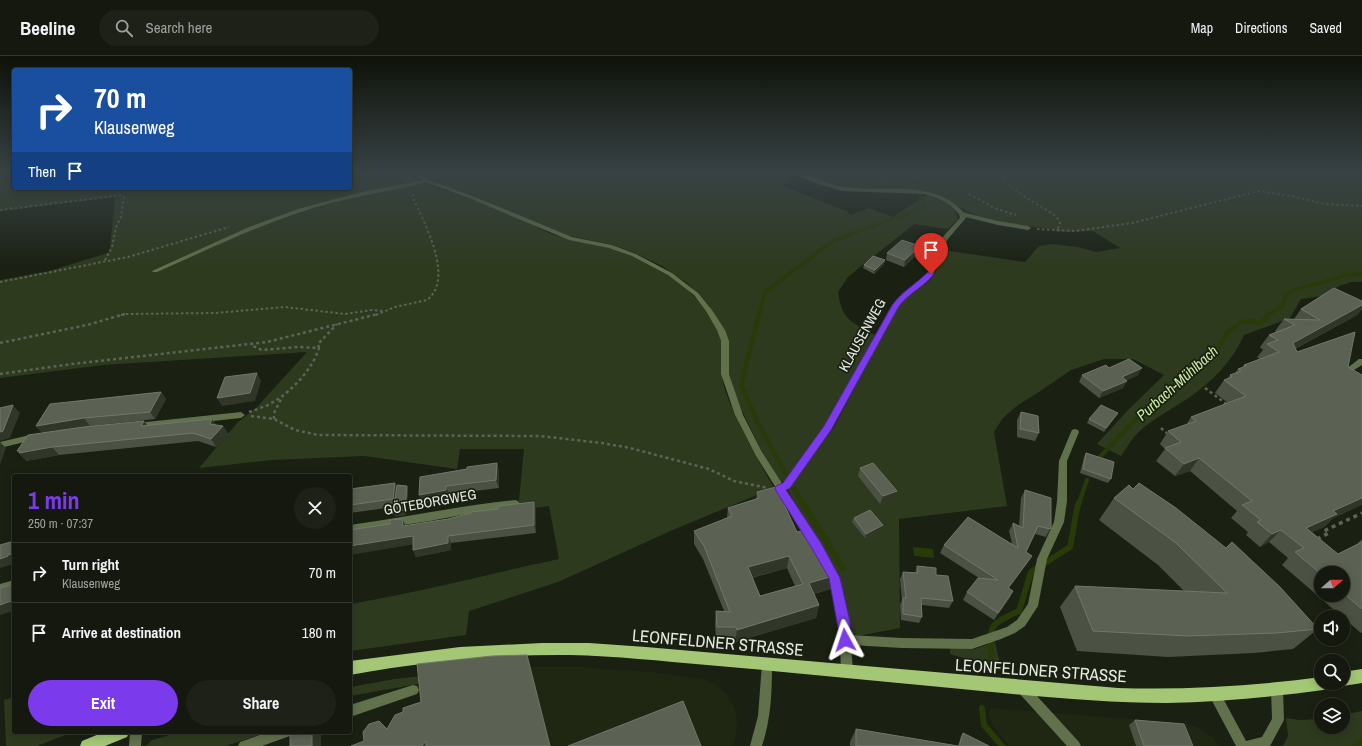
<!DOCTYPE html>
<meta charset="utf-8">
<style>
body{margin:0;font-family:"Archivo Narrow",sans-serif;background:#1d2117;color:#f1f3f6;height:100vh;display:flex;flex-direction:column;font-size:15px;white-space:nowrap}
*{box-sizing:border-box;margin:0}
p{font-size:13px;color:#9da09e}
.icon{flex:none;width:22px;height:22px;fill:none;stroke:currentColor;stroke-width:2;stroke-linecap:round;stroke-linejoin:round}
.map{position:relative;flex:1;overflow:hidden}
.panel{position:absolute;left:12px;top:418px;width:340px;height:260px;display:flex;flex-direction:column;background:#14180e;border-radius:4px;box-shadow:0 2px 10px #0003,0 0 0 1px #33372e}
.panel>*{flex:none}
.top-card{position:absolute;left:12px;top:12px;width:340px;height:122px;border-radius:4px;box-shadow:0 2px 10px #0003,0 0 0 1px #33372e;background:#1a4fa0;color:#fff;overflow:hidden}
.needle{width:26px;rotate:69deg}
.fabs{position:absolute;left:1314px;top:510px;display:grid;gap:8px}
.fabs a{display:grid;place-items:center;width:36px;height:36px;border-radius:50%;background:#14180e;box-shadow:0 2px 10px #0003,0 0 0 1px #33372e;font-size:20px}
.pin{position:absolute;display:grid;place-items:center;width:34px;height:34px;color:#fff;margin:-41px -17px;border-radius:50% 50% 50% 0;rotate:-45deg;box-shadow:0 0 4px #0007}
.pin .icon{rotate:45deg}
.me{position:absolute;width:44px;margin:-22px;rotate:355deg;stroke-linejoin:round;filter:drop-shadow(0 0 3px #0008)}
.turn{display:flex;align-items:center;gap:14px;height:84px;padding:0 16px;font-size:18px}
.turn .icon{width:52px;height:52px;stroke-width:2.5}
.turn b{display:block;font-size:28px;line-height:34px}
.then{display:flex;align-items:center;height:38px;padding:0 16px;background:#0003;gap:8px;font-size:15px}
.round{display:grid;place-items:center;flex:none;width:42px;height:42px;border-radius:21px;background:#1d2117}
.head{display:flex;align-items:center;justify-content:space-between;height:68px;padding:0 16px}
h1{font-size:24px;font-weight:700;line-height:30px;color:#7c3aed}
.cta{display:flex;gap:8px;margin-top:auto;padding:8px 16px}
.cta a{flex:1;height:46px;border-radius:24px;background:#7c3aed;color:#fff;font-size:16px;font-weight:700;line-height:46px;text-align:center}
.cta a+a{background:#1d2117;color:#f1f3f6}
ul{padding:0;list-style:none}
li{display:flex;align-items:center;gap:12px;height:60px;padding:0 16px;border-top:1px solid #33372e}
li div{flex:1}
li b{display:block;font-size:15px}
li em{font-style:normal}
header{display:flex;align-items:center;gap:24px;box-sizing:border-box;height:56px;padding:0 20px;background:#14180e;border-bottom:1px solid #33372e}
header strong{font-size:19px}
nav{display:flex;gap:22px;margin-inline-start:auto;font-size:14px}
.search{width:280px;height:36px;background:#1d2117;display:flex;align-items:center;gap:10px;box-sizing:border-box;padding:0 14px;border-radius:22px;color:#9da09e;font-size:15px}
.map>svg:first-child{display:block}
</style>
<header>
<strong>Beeline</strong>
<div class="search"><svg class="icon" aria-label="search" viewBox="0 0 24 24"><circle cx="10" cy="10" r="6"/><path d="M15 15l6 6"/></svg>Search here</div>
<nav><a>Map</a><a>Directions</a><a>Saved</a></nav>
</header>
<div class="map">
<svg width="1362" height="690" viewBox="0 0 1362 690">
<rect width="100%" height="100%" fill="#1a2012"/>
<!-- built -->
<path fill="#1f2713" d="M530,611H582L651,616L703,623L717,629L728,640L734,650L737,664L736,680L733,690H550Z
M990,652L1184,667L1197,671L1211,680L1219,690H1009L993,670L989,659Z"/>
<!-- green -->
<path fill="#2e3a1e" d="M0,115H14V132H350V115H409C420,133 450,134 468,141C489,149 509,158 530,167C538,171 546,176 554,179C570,184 586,186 602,190C635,198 669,215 694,240C705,251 720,269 721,286C722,303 720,318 725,334C737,368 756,400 774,432L675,473L558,526L469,555L466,579L350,595V548C420,536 489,518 559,503L549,450L518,454L524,393H460L457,413L364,400L272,404L199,412L238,366L256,352L307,296L103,309L0,322V224L49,215L108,197L110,193L115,141L0,155Z
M414,115H785L797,119L782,130L847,155L850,159L869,152L893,161L928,138C941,143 955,149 958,163L948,173L914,168L848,221L838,236C842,265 852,266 875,279L825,370L786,424L781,426L764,399L739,349L728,314L725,275L709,250L688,228L662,210L635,197L613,189L566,179L470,138L428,124Z
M794,115H1362V226H1352L1339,230L1323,240L1301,243L1290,262L1244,279C1233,304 1213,325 1190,341C1171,354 1149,364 1133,382C1129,388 1125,394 1121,400L1097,388L1127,355L1164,319L1133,303H1104L1071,314L1039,336L1018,349L1003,362L994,376L1007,450L899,463L900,572L858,580L853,578C846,557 845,536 835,516C821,488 802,463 788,434L834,371L897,252L903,244L928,226L934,219L943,194L1025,206L1039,190L1052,188L1078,191L1096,196L1120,192L1093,175L1057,176L1053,173C1027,170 1001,168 976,159C959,153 946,141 929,136L863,134L835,130Z
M995,586L1000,608L980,607L950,598V592L975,593Z
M423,620L424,627L350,640V631L395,623Z
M14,641V676H73L37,690H6L4,644Z
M1362,655V690H1283L1288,680L1286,662L1299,664L1321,663V671H1343V659Z
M180,676H267L226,690H146L152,684Z"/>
<!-- water -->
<path fill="#273a08" d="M913,491L933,493L934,502L914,500Z"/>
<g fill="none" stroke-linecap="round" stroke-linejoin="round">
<!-- stream-far2 -->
<path stroke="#273a08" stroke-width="3.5" d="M759,259L765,236L833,185L925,151L913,121L915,115
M1267,259L1283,250L1286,239L1292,235L1347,219L1362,218"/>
<!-- stream-far1 -->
<path stroke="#273a08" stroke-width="4.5" d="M759,258L741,329L759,369L785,417
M1098,403L1135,364L1218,292L1227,276L1242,266L1251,265L1259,267L1264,265L1268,258
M794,433L803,447
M1079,447L1087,424"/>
<!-- stream -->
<path stroke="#273a08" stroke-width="6" d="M802,446L843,512
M991,605C991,570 985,570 1019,555L1031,516L1070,491C1074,475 1074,461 1079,446
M982,652L984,669L1002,690
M1356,690L1362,685"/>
<!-- path-far2 -->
<path stroke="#5d6357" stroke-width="2" stroke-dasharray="2.5 2.5" stroke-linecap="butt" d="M999,115C1013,138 1036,146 1057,161L1060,167L1057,175
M1003,123L1010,115
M880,125L883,124L891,115
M969,138L994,152L1016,159
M0,154L122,139L124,141L121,161L116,171L112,191L104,206
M1037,173L1075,175L1132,167L1259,135L1291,140L1325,148L1362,150
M0,226L128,201L229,171
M121,259L126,258L215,257L285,251L345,258L372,254L383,255
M376,259L395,251L427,244C455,223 424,166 413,142V137"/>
<!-- path-far1 -->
<path stroke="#5d6357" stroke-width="2.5" stroke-dasharray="3 3" stroke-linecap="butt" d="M0,287L87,269L125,258
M319,292L318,288L337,268
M0,318L72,308L267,286L378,258
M1205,332L1229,350
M249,356C258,353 267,350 275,345C293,334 313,312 319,292L298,291L262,294L253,290
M251,360L274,363L295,374L318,379L540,380L602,387L630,392L709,413L734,425L768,432
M274,363V357L282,341
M1161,372L1170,380"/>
<!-- path -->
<path stroke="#5d6357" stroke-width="3.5" stroke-dasharray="4 4" stroke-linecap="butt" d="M1317,483L1329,477L1326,474L1362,457"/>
<!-- service -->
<path fill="#60714b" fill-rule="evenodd" d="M427,123L429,124V126C386,136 342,142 301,156C252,172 205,195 157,216H153L152,215L249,171L298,153L362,136Z
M962,156L998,165L1028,170L1031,172L1028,174L998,169L966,161L965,163L947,184L933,219L925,227L907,239L898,250L831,374L789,431C785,434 782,437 777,435L776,433L783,427L825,370L892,249L903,237L921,225L928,217L941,183L960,162L959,158Z
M1022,627L1026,628L1079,686L1081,690H1067L1018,636L1016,632L1018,628Z"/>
<!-- minor -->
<path fill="#60714b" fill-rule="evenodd" d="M408,115H414L429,124L473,140L572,181L612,189L636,198L672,217L698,237L712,254L725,274L729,285V318L743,359L762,396L815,479L817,482L815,485L812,486L809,485L756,400L735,359L721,318V285L717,274L706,255L694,239L668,219L632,200L609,192L569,184L469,142L425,126Z
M786,115C799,113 824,127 838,130C880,139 934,120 965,158L962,160L960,159L950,149L937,142L924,138L844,135L821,129Z
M1359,303H1362V309L1354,314L1357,319L1362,324V331L1351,323L1346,313Z
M241,356L245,359L241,362L137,373L134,372L133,370L134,368L137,367Z
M1075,373L1078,374L1079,376L1067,405V445L1064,466L1047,503L1038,550L1025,570L1015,577L1001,583L972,593L902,592L851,589L853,615L851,619L847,620L843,619L841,615C840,572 837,540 818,501L820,498L823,497L826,498C840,524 847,550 850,579L902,582L972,583L1007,571L1017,564L1028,548L1037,503L1054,466L1057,445L1059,405L1071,376L1072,374Z
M34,378L37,379L38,381L37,383L0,392V386Z
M515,444L518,445L520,448L518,451L515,452L477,456L430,465L350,477V469C405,461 460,450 515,444Z
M14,524V532L0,536V528Z
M767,603L771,604L772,608C772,636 771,663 762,690H750L758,660L762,608L763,604Z
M1277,628L1281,629L1283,633L1284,664L1270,690H1236L1210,641L1208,637L1210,633L1214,631L1218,633L1246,685L1262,681L1272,663L1271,633L1273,629Z
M413,629L417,630L419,634L417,638L350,661V649Z
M130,676H142L141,690H129Z
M268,676H292L290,680L262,690H238L240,686Z"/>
<!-- primary -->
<path fill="#a3c775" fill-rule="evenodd" d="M542,587H589L646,591L1118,632C1186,634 1254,630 1321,621V627H1330L1328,632L1323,634C1271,641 1219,646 1167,647C1095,647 1023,639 951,632C870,624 788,616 707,609C661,605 616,600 570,599C496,598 423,606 350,619V605L460,591Z
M1362,613V627L1343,630L1338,628L1343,627V616Z
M104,676H129L127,681L105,690H80L82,685Z"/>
</g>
<!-- wall -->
<path fill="#4b5143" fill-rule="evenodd" d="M887,197H918L904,211L886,204Z
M885,204L884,208L874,218L863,212L864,209Z
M1362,245V253L1357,259L1295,293L1297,296L1348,311L1332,463L1324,471L1312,476L1338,498L1356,489L1362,483V576L1361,577L1282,509L1288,502L1269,486L1260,491L1246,479L1248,476L1231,462L1237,455L1190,415L1175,420L1156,405L1165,393L1160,388L1168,375L1186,369L1191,361L1228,347L1215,337L1224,324L1227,323L1230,319L1235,317L1238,313L1242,312L1244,309L1260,303L1257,301L1263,294L1260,291L1269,279L1276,276L1275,275L1284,263H1294L1301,253ZM1321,517H1343V539H1321Z
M1109,312L1138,319L1127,324L1123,332L1099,342L1079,326L1082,319Z
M161,336L166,343L155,363L90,370L42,377L36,370Z
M1021,356L1039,377L1035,385L1017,381V364Z
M1118,357L1115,361L1104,376L1087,367L1089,363Z
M212,363L216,369L223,370L228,378L216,391L198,385L59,399L26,405L25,403H24L84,371L144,365L148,370Z
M1086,397L1111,423L1108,427L1080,417L1084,401Z
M497,407L499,416V432L449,438V443L423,447L419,439Z
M860,412L894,443L880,448L858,420Z
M407,430L408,434L406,459L395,460L393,456L394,451L350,457V433L396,432Z
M1025,434L1050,473L1046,481L1035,478L1026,496L1027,507L1009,532L1013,535L1009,543L994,564L963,544L967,536L979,522L940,497L944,489L1012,487L1009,475L1013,467L1019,470L1021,442Z
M757,436L797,476L830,533L814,538L819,549L816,562L735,586V583H716L715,568L716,555H724L703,503L694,488V475L727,462L728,452L756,443ZM787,512L795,530L760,540L752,522Z
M1114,442L1318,573L1293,593L1254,597L1168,601L1077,595L1060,551L1075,530L1184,535L1158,509L1099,464Z
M536,453V477L451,487V494L416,501L413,494V488L405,470Z
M854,462L882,473L865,482L852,466Z
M917,510L936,519L953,545L949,552L922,549V561L919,567L901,564L900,549L902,544L900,523L903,516L915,517Z
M1135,664L1193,690H1136L1129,669Z
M856,673L958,690L961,680L963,677L989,690H850V686Z"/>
<!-- shaded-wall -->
<path fill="#303728" d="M920,190L918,197L904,211L905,204Z
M885,204L884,208L874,218L875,214Z
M1362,249V253L1357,259L1283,299L1293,287Z
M1142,312L1138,319L1118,328L1122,321Z
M257,317L261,325L255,345L222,350L217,342Z
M1127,325L1123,332L1099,342L1103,335Z
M161,336L166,343L155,363L150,356Z
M13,349L20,357L10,382L0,385V376Z
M1118,357L1115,361L1104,376L1106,372Z
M84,362L90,370L42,377L36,370Z
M212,363L217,371L210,368Z
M144,365L150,373L141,370Z
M223,370L228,378L216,391L211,383Z
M0,386L6,392L0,409Z
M52,391L59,399L26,405L25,403H24L17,395Z
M1199,402L1190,415L1175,420L1184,408Z
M497,407L499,416V432L496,424Z
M395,427L398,435L396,451L393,443Z
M407,430L408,434L406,459L395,460L393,456Z
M446,430L449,438V443L423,447L419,439Z
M897,435L894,443L880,448L883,440Z
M1362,442V449L1332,463L1324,471L1294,485L1306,472L1333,455Z
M534,446L536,453V477L534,469Z
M402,463L406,470H403Z
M883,469L882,473L865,482L866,478Z
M1281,474L1269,486L1260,491L1272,478Z
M413,480L416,488L350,499V490Z
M448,480L451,487V494L416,501L413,494Z
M14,497V508L0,512V503L8,499Z
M789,500L787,512L746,523L748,511Z
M1032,500L1027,507L1004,539L1008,532Z
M833,520L830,533L806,540L809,527Z
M1013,535L1009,543L994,564L998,557Z
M14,544V555L0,559V549Z
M819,549L816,562L735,586L737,574Z
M312,676H319L321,679V690H312Z
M426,685L429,690H422Z"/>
<!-- building -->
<path fill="#5b6254" stroke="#71776a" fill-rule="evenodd" d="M902,184L920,190L905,204L887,197Z
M873,200L885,204L875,214L864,209Z
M1334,232L1362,245V249L1293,287L1297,296L1355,276L1348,311L1362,319V442L1333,455L1337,458L1306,472L1338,498L1362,486V553L1343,537V517H1321V518L1295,496L1304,492L1281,474L1272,478L1257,466L1261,464L1242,449L1252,445L1199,402L1184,408L1165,392L1181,386L1168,375L1196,365L1191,361L1246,340L1224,324L1232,321L1230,319L1241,315L1238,313L1246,310L1244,309L1279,296L1267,288L1278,284L1269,279L1295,269L1284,263L1320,264L1301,253Z
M1129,303L1142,312L1122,321L1127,325L1103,335L1082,319L1106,309L1109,312Z
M257,317L250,337L217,342L225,321Z
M161,336L150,356L84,362L36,370L50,348Z
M13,349L3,375L0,376V352Z
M1101,349L1118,357L1106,372L1089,363Z
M1021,356L1038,360L1039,377L1020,373Z
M212,363L210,368L223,370L211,383L193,377L52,391L19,397L20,395H17L28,379L84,371L144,365L141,370Z
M1086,397L1114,406L1111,423L1083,413Z
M497,407L496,424L446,430V434L419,439L420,421L467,413V411Z
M873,407L897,435L883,440L860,412Z
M395,427L393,443L350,449V433Z
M1139,427L1176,452L1226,492L1232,486L1280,531L1318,573L1277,577L1188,580L1093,575L1075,530L1227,537L1176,487L1114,442L1129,429L1133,433Z
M397,429L407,430L405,454L393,456Z
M776,431L797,476L810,473L833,520L809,527L819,549L737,574L736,571H717L716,555L730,556L704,490L694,475L732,460L728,452L759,442L757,436ZM789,500L803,528L760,540L748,511Z
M1025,434L1051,442V472L1050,473L1038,470L1026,496L1032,500L1008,532L1013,535L998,557L967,536L978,522L998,524L944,489L968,461L1018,492L1013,467L1023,472Z
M534,446V469L448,480V487L413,494V480L350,490V474L390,468V464L402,463L403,470L448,463L471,457V456L498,453V450Z
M870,454L883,469L866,478L854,462Z
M14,485V497L8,499V500L0,503V489Z
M917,510L936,512V519L948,520L953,545L921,542L922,561L903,558V542H906L903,516L918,517Z
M14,528V544L0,549V532Z
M527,599L550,690H426V685L422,690H351L364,685L363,676L369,668L379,665L387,673L395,659L403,656V652L421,646L417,608L492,600Z
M683,645L701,690H568Z
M1135,664L1184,668L1193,690H1144Z
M856,673L958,690H856Z
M290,676H312V690H290Z
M963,677L989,690H959Z"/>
<!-- sky -->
<linearGradient id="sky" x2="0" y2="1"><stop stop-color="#0e120a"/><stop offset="0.55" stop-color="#384244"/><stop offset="1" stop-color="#384244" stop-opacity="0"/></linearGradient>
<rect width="1362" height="211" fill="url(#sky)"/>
<!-- route -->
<path fill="#7c3aed" stroke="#51269a" d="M928,216H931L934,218C924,231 910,236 899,250L831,374L790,432L786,434L821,487L840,522L850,566L851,584L849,588L845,590L841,588L829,522L813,494L775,433L776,430L783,427L824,370L893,248C903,235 916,228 928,216Z"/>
<g text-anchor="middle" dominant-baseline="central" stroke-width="3.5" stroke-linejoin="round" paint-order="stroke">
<!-- street labels -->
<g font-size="14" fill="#e5eae1" stroke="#1a2012">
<text transform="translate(862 279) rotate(-61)">KLAUSENWEG</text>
<text transform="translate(430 446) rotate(-10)">GÖTEBORGWEG</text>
</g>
<!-- water labels -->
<g font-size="15" font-style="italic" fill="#cbeda1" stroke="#1a2012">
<text transform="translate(1177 327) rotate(-42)">Purbach-Mühlbach</text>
</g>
<!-- near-street labels -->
<g font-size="17" fill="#e5eae1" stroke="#1a2012">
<text transform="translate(718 586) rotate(5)">LEONFELDNER STRASSE</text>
<text transform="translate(1041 614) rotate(4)">LEONFELDNER STRASSE</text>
</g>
</g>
</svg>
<div class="fabs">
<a><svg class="needle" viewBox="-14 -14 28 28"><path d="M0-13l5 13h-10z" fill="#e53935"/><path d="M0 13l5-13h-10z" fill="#9da09e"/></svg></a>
<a><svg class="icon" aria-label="sound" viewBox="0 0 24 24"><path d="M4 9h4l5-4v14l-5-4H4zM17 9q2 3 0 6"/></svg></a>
<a><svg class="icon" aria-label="search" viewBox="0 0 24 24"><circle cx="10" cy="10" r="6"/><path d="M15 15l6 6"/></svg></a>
<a><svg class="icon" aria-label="layers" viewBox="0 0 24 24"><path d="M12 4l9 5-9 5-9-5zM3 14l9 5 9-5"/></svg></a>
</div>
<div class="pin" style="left:931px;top:218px;background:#d93025"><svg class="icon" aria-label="arrive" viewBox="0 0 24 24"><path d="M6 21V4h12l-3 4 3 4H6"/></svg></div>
<svg class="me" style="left:845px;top:584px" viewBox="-20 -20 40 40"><path d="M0-17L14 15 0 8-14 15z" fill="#7c3aed" stroke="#fff" stroke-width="4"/></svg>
<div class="top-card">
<div class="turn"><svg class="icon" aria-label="right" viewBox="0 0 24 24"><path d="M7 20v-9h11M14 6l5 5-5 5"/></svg><div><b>70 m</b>Klausenweg</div></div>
<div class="then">Then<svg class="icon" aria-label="arrive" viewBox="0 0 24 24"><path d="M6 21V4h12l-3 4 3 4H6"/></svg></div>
</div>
<section class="panel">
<div class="head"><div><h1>1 min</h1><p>250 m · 07:37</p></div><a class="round"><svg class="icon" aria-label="close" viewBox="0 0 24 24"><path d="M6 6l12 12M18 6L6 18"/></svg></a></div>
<ul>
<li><svg class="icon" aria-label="right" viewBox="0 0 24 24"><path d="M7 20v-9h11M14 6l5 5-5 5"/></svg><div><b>Turn right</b><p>Klausenweg</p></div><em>70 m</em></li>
<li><svg class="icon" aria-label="arrive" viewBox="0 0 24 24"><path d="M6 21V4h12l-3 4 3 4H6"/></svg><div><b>Arrive at destination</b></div><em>180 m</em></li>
</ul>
<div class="cta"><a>Exit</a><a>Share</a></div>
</section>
</div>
